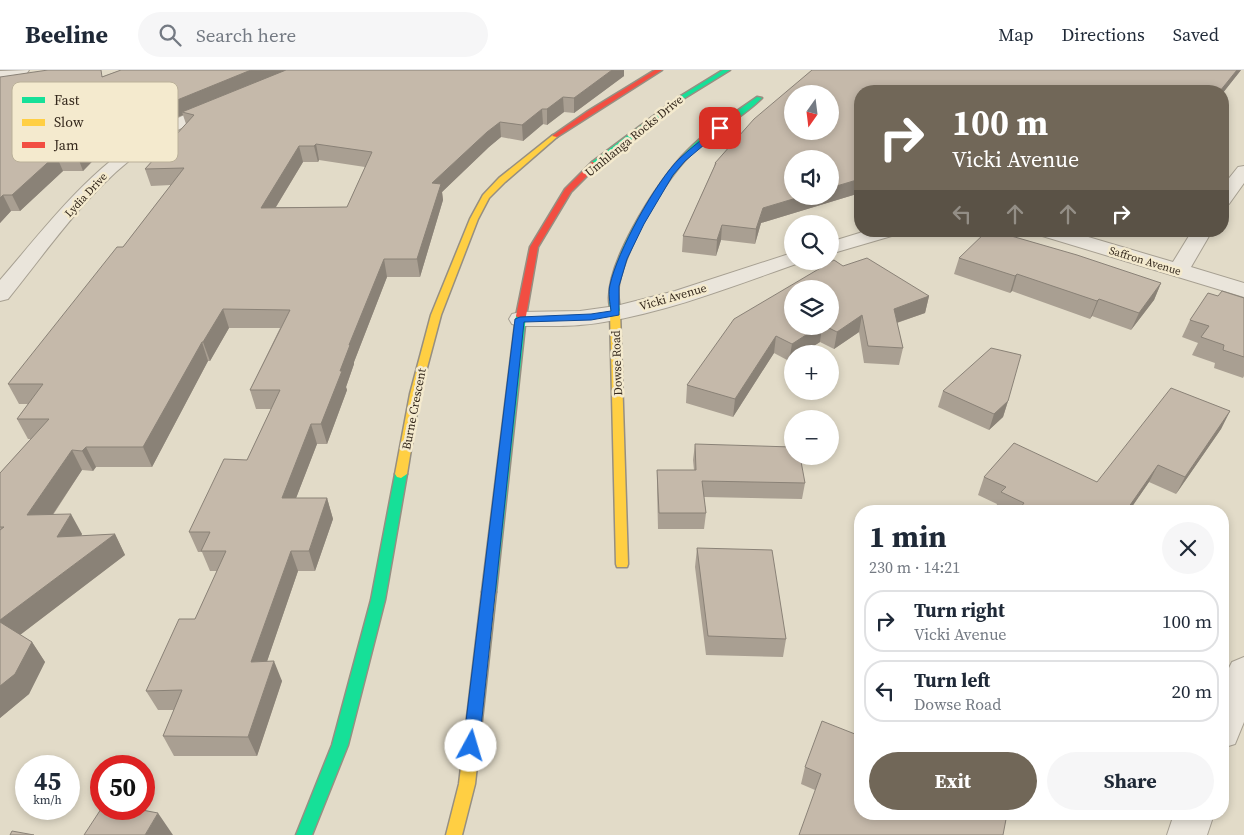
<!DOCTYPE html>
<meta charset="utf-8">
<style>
body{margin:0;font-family:"Source Serif 4",serif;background:#f6f6f7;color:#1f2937;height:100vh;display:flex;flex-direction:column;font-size:19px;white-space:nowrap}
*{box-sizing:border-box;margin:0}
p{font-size:16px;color:#747a83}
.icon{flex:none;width:28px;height:28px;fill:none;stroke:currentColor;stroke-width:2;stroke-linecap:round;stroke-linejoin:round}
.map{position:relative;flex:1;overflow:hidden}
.details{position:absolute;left:854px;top:435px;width:375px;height:315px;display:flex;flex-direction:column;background:#fff;border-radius:20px;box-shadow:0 2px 8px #0003}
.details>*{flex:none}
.banner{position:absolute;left:854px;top:15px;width:375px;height:152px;border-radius:20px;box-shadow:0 2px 8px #0003;background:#716758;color:#fff;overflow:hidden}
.needle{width:32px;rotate:194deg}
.controls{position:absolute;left:784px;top:15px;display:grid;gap:10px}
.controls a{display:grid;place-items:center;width:55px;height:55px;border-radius:50%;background:#fff;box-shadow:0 2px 8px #0003;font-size:25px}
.speed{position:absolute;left:15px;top:685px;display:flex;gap:10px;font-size:25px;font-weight:700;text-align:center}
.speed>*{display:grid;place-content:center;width:65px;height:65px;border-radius:50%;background:#fff;box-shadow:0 2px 8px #0003;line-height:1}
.speed small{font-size:12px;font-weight:400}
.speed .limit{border:8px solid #d22;background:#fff;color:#111}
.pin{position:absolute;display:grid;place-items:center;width:42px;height:42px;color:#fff;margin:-21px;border-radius:10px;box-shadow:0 2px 8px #0006}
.me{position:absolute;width:55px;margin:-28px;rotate:6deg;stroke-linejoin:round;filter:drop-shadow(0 0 4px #0008)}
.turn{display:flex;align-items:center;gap:18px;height:105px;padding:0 15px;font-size:22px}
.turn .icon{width:65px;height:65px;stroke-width:2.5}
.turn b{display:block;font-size:35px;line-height:42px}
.lanes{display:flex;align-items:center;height:48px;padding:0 15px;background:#0003;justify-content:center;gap:25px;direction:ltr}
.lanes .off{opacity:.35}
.round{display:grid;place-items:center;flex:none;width:52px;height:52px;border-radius:26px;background:#f6f6f7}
.overview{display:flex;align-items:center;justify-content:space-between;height:85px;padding:0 15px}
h1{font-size:30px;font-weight:700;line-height:38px}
.button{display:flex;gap:10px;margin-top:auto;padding:10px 15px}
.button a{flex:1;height:58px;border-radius:30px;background:#716758;color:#fff;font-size:20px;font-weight:700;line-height:58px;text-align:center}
.button a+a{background:#f6f6f7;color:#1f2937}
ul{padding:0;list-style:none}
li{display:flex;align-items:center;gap:15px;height:62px;margin:0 10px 8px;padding:0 5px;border:2px solid #e0e1e3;border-radius:20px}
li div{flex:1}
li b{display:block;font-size:19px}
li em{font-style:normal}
header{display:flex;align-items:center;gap:30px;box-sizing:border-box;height:70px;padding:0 25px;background:#fff;border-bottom:1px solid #e0e1e3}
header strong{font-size:24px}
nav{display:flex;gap:28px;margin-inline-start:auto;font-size:18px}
.search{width:350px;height:45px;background:#f6f6f7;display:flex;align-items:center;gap:12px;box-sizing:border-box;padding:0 18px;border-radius:28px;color:#747a83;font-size:19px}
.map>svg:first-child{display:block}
</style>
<header>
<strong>Beeline</strong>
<div class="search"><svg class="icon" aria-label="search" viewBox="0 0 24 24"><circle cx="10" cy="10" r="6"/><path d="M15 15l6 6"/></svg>Search here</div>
<nav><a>Map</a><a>Directions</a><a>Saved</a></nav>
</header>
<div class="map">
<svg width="1244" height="765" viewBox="0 0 1244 765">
<rect width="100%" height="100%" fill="#e2dbc8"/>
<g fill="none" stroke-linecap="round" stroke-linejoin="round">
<defs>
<path id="street" d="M29,0L27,3L0,9V1Z
M219,31L225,33L227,36L225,39C198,50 170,62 146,78C90,117 50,177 8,229L0,231V210C56,145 100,84 180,47C192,41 206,35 219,31Z
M1244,96V113L1229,134L1222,136V117L1238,97Z
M866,161H898L895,165L830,184V172Z
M1036,161H1068L1173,192L1192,161H1212L1191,197L1244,213V227L1039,165Z
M792,183V191H801L799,193C736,215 671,241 604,252C577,257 548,256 520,256L512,254L509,249L512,244L520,242L580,241L616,236L675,221Z
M1244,587V652L1235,674L1222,678V612L1232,592Z
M1174,744H1214L1207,765H1167Z"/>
<path id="fast" d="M723,0H730L683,29L598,96H592V92L679,27Z
M757,27L762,28C742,48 714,62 693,82C664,110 627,175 619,214C617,223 619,232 620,241L615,244L612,243C595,206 660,107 687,81C708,60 733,44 757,27Z
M521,243L526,246L496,522L494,526L489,527L484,526L482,522L516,246Z
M401,400L407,404L385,530L348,675L312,765H296L332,675L371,530L395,404Z"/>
<path id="slow" d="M553,65L558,66L505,112L489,128L478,149L441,245L420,324L407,404L401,408L397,407L395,404L410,324L431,245L470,149L483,125L499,108Z
M615,238L620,241L628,494L627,497H617L616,494L610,241Z
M489,517L494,518L496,522L475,714L462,765H446L459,714L482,522L484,518Z"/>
<path id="jam" d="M655,0H662L557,67L552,66L588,41Z
M592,92L599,94L571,122L538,177L526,246L521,249L518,248L516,246L530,177L565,119Z"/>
</defs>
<!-- street casing -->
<use href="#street" stroke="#a7a092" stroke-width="2"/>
<!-- fast casing -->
<use href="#fast" stroke="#968f82" stroke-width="3"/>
<!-- slow casing -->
<use href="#slow" stroke="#968f82" stroke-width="3"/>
<!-- jam casing -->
<use href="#jam" stroke="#968f82" stroke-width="3"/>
<!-- street -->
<use href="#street" fill="#eae5db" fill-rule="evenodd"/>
<!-- fast -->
<use href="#fast" fill="#16e098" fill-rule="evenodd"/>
<!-- slow -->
<use href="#slow" fill="#ffcf43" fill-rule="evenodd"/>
<!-- jam -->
<use href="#jam" fill="#f24e42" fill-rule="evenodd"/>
</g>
<!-- wall -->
<path fill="#a99f92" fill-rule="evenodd" d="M121,0H624V6L574,43L564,42L547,55L543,54L523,71L501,67L489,77L442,122L443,130L420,207H387L354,292V294L346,317L347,320L327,374H317L296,428H327L333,449L315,501H298L267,591L282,611L257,686H174L163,666L174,640H158L146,621L195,549L217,501H210L202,482H198L189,462L247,390L271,339H256L250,320L280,258H229L210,291H208L152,397H96L93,401L82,400L53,445L82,464L81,466L115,464L125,485L20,565L32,572L45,592L29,624L0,648V403L31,369H28L17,349L28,334H19L8,314L123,177L171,115L151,116L145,99L186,54L183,45L165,52L137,45L83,101H63L20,141H11L0,153V7L104,6ZM319,90L365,97L347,137H276L303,92H318Z
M812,0H1241L1222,24L860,21V123L761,153L755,174L721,170L716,186L682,182L683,166L714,97L715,93Z
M959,188L1161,213L1154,230L1131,260L1092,246L1090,249L1012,221L1010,223L954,204Z
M843,196L929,226L925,243L897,253L903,278L899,295L864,293L859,262L834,279L820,272L801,284H792V289L789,291L774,283L733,347L686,333L687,315ZM830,219V256H792Z
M1218,226L1244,228V306L1243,308L1214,298L1215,293L1192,285L1198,273L1182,267L1190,250Z
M943,321L1008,331L1003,347L989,360L938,337Z
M1230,341L1221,359L1176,424L1149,412L1129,441H997L995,440L997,434L978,425L984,407L1097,412Z
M695,374L805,413L802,429L704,427L706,443L704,459H658L657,416V400H694L693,390Z
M697,478L786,569L783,587L706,585L695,497Z
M860,666L815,720L801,714L805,697Z"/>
<!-- shaded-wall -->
<path fill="#8a8277" d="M251,0H288L182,42L183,45L165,52L160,37Z
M612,0H624V6L574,43V28Z
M1237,0H1241L1222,24V21H1220Z
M563,27L564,42L547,55V39Z
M132,30L137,45L83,101L77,85Z
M542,39L543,54L523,71L522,55Z
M500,52L501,67L489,77L442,122L443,130L420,207L417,189L432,113L487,62Z
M316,74L319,90L318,92L314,76Z
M299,76L303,92L265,155L261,138Z
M56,85L63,101L20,141L12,125Z
M860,109V123L761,153L755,174L756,159L763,138L803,126H830V118Z
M3,125L11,141L0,153V128Z
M722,155L721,170L716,186L717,170Z
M384,189L387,207L354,292V294L346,317L347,320L327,374L321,354L349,275Z
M1017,204L1012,221L1010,223L1015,206Z
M1161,213L1154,230L1131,260L1139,243Z
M929,226L925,243L890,255L894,239Z
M1099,229L1092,246L1090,249L1097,231Z
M223,239L229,258L210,291L203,272Z
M862,245L859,262L834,279L837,262Z
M820,256H822L820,272L801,284H792V289L789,291L792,274Z
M776,266L774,283L733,347L735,329Z
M202,272L208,291L152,397L143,377Z
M1008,331L1003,347L989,360L994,344Z
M1230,341L1221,359L1176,424L1185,407Z
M311,354L317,374L288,449L282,428Z
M86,377L96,397L93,401L82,381Z
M72,380L82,400L39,465L27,445Z
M1158,395L1149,412L1129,441H1126Z
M327,428L333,449L315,501L309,481Z
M71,444L82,464L69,487L57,467Z
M115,464L125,485L12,571L0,554V550Z
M291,481L298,501L260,612L251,592Z
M32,572L45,592L29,624L0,648V616Z
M274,591L282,611L257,686L248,667Z
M158,743L173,765H145Z"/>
<!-- building -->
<path fill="#c5b9aa" stroke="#8a8277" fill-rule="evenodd" d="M48,0H101L102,7L121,0H251L160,37L132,30L77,85H56L12,125H3L0,128V7Z
M286,0H612L574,28L563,27L547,39H542L522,55L500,52L487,62L432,113L441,114L417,189H384L349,275H350L340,301H342L321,354H311L282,428H327L309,481H291L251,592L274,591L248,667L163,666L182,620L146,621L179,549H195L226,481H201L210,462H189L224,389L247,390L280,320H250L290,240L223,239L203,272H202L143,377H86L82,381L72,380L27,445L71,444L57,467L115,464L0,550V460L4,457H0V403L49,349H17L43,314H8L117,177H123L184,98L145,99L194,45L182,42ZM316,74L372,82L347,137L261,138L299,76H314Z
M812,0H1237L1220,21H860V109L830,118V89H792V126H803L763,138L756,159L722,155L717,170L683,166L716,93H715L754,49ZM792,24H830V61H792Z
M987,161H994L1077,185L1161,213L1139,243L1099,229L1097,231L1017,204L1015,206L959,188Z
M867,188L929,226L894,239L903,278L868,276L862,245L837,262L825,256H830V219H792V256H820L792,274L776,266L735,329L687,315L734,249L834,190L843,196Z
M1222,221L1244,228V287L1223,280L1224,275L1201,267L1209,256L1190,250L1208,223L1218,226Z
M991,278L1021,285L1008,331L994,344L943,321Z
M1171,318L1230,341L1185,407L1158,395L1126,441H1018L1024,433L1001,422L1006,417L984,407L1014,373L1097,412Z
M695,374L792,377V386H800L805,413L702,411L706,443H659L657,400H696Z
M697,478L772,480L786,569L708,566Z
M0,552L32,572L15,604L0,616Z
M822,651L860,666V744H1007L1003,765H799L821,704L805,697Z
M101,739H137L158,743L145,765H84Z
M12,761L34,765H10Z"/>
<!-- route -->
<path fill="#1a73e8" stroke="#114b97" d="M718,57L724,58L685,91L673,105L644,154L627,189L619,216V245L591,250L524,252L479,676L477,680L471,682L466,680L463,676L515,249L520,247L591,244L611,241C610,233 608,223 610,215C617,182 656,111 680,88C692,77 705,67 718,57Z"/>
<g text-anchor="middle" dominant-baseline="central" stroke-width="5" stroke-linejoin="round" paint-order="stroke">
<!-- far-street labels -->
<g font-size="11" fill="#34281c" stroke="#f4eace">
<text transform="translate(86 125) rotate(-47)">Lydia Drive</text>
<text transform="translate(1145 191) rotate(17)">Saffron Avenue</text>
</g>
<!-- street labels -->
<g font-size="12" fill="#34281c" stroke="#f4eace">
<text transform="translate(634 66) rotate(-39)">Umhlanga Rocks Drive</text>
<text transform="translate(673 227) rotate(-16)">Vicki Avenue</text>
<text transform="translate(617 293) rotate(-92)">Dowse Road</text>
<text transform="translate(414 339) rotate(-79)">Burne Crescent</text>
</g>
</g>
<!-- legend -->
<rect x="12" y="12" width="166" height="80" rx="8" fill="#f4eace" stroke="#bab099" stroke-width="1"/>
<rect x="22" y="27" width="23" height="6" fill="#16e098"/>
<rect x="22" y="49" width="23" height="7" fill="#ffcf43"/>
<rect x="22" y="72" width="23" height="6" fill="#f24e42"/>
<g font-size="14" fill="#34281c">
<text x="54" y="35">Fast</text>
<text x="54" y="57">Slow</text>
<text x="54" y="80">Jam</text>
</g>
</svg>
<div class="controls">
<a><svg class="needle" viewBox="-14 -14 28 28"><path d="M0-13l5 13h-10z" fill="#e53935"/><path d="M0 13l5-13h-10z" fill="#747a83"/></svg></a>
<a><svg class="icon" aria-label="sound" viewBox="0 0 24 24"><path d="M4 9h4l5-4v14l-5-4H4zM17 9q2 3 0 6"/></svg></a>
<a><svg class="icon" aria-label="search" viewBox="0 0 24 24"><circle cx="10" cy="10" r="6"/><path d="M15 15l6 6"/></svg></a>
<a><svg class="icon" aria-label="layers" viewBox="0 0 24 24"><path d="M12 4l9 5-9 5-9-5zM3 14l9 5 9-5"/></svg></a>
<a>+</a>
<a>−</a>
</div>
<div class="speed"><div>45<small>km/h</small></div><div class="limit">50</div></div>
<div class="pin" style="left:720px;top:58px;background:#d93025"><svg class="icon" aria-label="arrive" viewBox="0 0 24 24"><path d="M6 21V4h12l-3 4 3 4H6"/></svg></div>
<svg class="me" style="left:471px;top:676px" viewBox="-20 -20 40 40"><circle r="19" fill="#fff"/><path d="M0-13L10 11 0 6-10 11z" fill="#1a73e8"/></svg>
<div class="banner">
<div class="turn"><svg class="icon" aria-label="right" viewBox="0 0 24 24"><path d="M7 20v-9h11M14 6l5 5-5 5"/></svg><div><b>100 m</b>Vicki Avenue</div></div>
<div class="lanes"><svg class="icon off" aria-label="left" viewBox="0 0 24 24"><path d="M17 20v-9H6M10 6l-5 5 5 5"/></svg><svg class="icon off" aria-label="ahead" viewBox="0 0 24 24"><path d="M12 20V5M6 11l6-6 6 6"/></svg><svg class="icon off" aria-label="ahead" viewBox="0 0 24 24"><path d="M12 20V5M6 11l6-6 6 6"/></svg><svg class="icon" aria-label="right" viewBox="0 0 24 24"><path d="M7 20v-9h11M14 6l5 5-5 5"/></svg></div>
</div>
<section class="details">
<div class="overview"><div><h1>1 min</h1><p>230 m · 14:21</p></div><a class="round"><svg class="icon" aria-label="close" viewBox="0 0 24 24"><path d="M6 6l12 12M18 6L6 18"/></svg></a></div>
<ul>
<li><svg class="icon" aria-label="right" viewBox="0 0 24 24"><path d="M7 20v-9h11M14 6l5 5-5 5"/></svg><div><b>Turn right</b><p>Vicki Avenue</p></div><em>100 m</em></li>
<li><svg class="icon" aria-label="left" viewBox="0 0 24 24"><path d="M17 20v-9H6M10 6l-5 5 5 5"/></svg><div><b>Turn left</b><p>Dowse Road</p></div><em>20 m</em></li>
</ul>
<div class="button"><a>Exit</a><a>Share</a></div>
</section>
</div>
